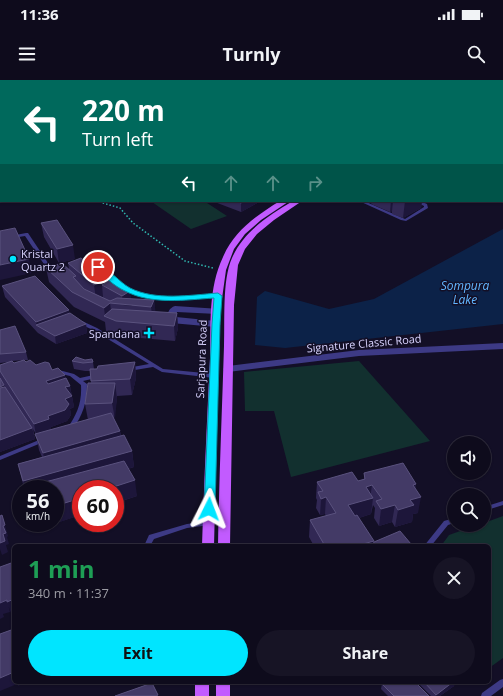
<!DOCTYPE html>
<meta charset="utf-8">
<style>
body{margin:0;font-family:"Open Sans",sans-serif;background:#171425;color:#f1f3f6;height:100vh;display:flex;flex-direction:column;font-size:15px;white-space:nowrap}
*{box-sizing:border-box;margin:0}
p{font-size:13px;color:#9b9ba3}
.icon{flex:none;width:22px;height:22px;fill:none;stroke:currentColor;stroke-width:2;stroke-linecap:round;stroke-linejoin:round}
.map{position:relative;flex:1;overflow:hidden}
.drawer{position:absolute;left:12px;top:464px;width:479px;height:140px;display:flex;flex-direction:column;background:#0e0b1c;border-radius:6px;box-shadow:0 1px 3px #0004,0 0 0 1px #2e2b3b}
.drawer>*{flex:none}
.top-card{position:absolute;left:0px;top:0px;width:503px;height:122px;box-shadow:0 1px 3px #0004,0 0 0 1px #2e2b3b;background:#00695c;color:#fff;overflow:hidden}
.controls{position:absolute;left:447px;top:356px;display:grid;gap:8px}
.controls a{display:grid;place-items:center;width:44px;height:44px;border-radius:50%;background:#0e0b1c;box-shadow:0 1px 3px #0004,0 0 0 1px #2e2b3b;font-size:20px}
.speed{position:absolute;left:12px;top:400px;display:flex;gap:8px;font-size:20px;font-weight:700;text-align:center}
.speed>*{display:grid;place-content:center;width:52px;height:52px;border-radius:50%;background:#0e0b1c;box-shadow:0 1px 3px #0004,0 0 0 1px #2e2b3b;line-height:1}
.speed small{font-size:10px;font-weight:400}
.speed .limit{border:6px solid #d22;background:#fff;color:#111}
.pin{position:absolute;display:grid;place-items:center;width:34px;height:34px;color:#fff;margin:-17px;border:2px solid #fff;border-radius:50%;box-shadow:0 1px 4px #0007}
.me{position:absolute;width:44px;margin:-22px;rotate:3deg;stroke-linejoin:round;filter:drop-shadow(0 0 3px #0008)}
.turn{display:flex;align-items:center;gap:14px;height:84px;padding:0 16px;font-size:18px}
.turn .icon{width:52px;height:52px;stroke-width:2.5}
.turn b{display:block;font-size:28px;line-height:34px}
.lanes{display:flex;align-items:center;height:38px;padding:0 16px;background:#0003;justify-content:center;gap:20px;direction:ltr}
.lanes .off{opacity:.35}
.round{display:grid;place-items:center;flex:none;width:42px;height:42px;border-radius:21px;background:#171425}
.headline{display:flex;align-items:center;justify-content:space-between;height:68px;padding:0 16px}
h1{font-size:24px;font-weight:700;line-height:30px;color:#1e9e55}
.primary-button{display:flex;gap:8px;margin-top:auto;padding:8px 16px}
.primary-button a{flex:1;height:46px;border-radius:24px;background:#00e5ff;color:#111;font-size:16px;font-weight:700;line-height:46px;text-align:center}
.primary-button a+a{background:#171425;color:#f1f3f6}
.status{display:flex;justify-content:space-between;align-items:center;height:28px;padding:0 20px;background:#0e0b1c;direction:ltr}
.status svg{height:11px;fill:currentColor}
header{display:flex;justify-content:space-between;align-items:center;height:52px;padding:0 16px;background:#0e0b1c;font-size:18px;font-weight:700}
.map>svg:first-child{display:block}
</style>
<div class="status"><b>11:36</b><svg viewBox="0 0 49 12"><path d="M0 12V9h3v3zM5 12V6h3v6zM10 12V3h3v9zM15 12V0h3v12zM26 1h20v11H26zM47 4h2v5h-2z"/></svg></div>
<header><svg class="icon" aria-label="menu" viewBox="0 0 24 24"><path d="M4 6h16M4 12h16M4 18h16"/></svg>Turnly<svg class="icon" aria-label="search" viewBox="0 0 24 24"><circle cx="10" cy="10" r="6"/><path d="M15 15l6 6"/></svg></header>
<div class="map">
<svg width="503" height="616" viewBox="0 0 503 616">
<rect width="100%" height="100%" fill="#130f26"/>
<!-- green -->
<path fill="#12302f" d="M0,0H121L123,1H1V116Z
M155,121H204L227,136L191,149L152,122Z
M359,281L430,361L291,397L274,331H245L244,292Z
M503,436V578L489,588V466H441L449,455L477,445H484V443Z"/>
<!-- water -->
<path fill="#0c2248" d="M503,149V244L285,268L255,265L257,217L265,211L329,229L374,219Z"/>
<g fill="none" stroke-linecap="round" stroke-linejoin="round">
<!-- path -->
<path stroke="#2fb8b0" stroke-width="1.5" stroke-dasharray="1.5 2" stroke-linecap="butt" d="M96,121L120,128L133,143L185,181L213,188"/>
<!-- lane -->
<path fill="#3d3a85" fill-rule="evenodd" d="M359,121H364L405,139L424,127V126L414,121H420L427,124L428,128L406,141L401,140Z
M26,153H28L54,192V193H50L25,156L0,160V158Z
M84,186H100L128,208L145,215L174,217L218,215L220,216L218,217C188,219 154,224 126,210C115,206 108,195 98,190C94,187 88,189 84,187Z
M78,241H82L97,248L163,289L214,294L217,296L214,298L162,292L153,287L129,291L127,290L126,289L127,288L149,284L93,250L78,243Z
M55,289L74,294L80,298L98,294L101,296L100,297L83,301L87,304C87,323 83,335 72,350L70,351L67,349C77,334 82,323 81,305L70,296L53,292L52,291L53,290Z
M44,358L46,359L47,360L46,361L0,380V376Z
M503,421V425L484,431V427Z
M454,438V443L448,445L431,466H424L444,441Z
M208,441H210L211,443L210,445L187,448L154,459L150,466H144L149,455L187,444Z
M503,599V607L491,616H481L482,613L500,600Z"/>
<!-- street -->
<path fill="#3d3a85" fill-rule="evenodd" d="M317,0H325L326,1H318Z
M386,0H394L395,1H387Z
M400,0H408L399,1Z
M175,226L220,229L221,231L217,234L177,232L176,237L216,241L221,244L216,247L171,243L167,238C168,232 169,228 175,226Z
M503,263V269L359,276L228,292L223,289L228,286L359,270Z"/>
<!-- primary -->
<path fill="#c25bff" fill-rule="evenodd" d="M461,0H467L460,1Z
M469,0H475L468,1Z
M280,121L288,122L261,140L245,154L234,169L226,190L220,233L214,466H202C204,403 207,341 210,278C211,245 208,208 223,177C234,151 257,135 280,121Z
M293,121H302L274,140L257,154L245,169L238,185L234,225L230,466H218C219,399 222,332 224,266C225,241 222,200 232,178C243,152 269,135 293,121Z
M195,602H209V616H195Z
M216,602H230V616H216Z"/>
</g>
<!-- wall -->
<path fill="#312854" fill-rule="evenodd" d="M430,0H450V1H430Z
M212,121H261L241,132Z
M370,121H422L421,128L403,138L392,134V131L390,132L371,124L372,122Z
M41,143L75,179L59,183L44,157Z
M68,183L108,200V202L131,219L154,220L155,232L177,233L178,248L175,261L118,256L106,251L105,242L74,227L49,202L46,188L69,189Z
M2,206L86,244L87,253L56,264L38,253L37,252L5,217Z
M0,250L26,272L28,280H24L26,282L36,285L52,290L65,295V298L70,306L74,327L70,329L71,335L67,341L51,347V350L88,340L85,324L91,303L90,291H85L74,289L72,281L93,282L94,289L135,282L136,298L132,315L117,316V318L114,339L120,351L121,356L132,371L134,387L128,389L137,416L32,451L30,443H55L21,409V416L19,409L24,408L18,384L42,377L39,370L36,354L33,349L35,359L0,372V285L8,282L0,283ZM24,280L14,283L12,281Z
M364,393L416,404L415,409L418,433L413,434L412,442L395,447L392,442L379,446L374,438L375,428L373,425L371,434L359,438L374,462L410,466H314L309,457L310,440L326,436L325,434L320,435L316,428L317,420L316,418L317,402L358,401L364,399Z
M417,602H455L454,606L440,616H431Z
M382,604L429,616H388L381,609Z"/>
<!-- shaded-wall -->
<path fill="#1d163a" d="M444,0H450V1H444Z
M244,121H261L241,132V123Z
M391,121H393L392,131L390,132Z
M405,121H422L421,128L403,138Z
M73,165L75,179L59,183L57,169Z
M29,179L32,193L0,200V185Z
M108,200L109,209L102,205L103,217L96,219L94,205Z
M130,211L132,226L123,225L122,216Z
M154,220L156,235L153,242L151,227Z
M110,223L112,238L105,236L104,228Z
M69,230L71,240L36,246V242Z
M177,233L178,248L175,261L174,246Z
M86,244L87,253L56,264L55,256Z
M135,282L136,298L132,315L130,299Z
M65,295L67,306L48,312L46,301Z
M115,303L117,318L115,339L112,323Z
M4,305L7,316L0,318V307Z
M70,306L74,327L70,329L71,335L67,341L51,347V350L36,355L34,344L65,319V307Z
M32,348L35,359L0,372V360Z
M120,351L122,367L46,389L43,373Z
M132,371L134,387L55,409H25L23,401Z
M135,400L137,416L115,423V409H107Z
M416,404L414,419L421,417L418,433L413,434L412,442L395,447L398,430L413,405Z
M372,405L370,419L373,418L371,434L347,442L348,425L366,407Z
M326,417L325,434L320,435L321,419Z
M81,418V435L32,451L31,443H55V426Z
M395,425L392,442L379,446L381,429Z
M5,445L8,456L7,457L9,464L6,465L8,472L2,475L0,469V463L3,454V446Z
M374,461L373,466H356Z
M14,519V532L11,533L7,522Z
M7,520L10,532L3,534L4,537L0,539V523Z
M14,592V602H16L17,604L0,611V598Z
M17,602H26L18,606Z
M453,602H455L454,606L440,616H436V615Z"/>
<!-- building -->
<path fill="#433a66" stroke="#5a527e" d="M477,0H495L494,1H476Z
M502,38H503V49H502Z
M237,121H244L241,123Z
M57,140L73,165L57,169L41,143Z
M15,148L29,179L0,185V151Z
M81,178L108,200L94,205L68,183Z
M62,183L76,196L73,197L84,209L110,221L117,218L154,220L151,227L110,223L104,228L72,212L46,188Z
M35,196L69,230L36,242L2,206Z
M110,200L130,211L122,216L102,205Z
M112,229L177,233L174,246L116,241L104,236Z
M70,233L86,244L55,256L36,245Z
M15,246L26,272L0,274V250Z
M76,277L85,280L92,279L93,282L83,283L72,281Z
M24,280L26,282L30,280L36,285L45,282L49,283L52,290L58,288L65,295L46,301L48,304L66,298L70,306L65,307L72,316L65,319L69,324L65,330L48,336L49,339L34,344L0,291V285L12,281L14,283Z
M135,282L130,299L91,301L90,289H97L98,286Z
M0,298L4,305L0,307Z
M88,303H115L112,323L85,324Z
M5,307L32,348L0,360V308Z
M111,333L120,351L43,373L35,354Z
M124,355L132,371L23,401L18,384Z
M124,381L135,400L107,409H81V418L55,426V409H21V413L19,409Z
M403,383L416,404L413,405L421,417L410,420L414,425L398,430L395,425L381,429L376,421L382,419L372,405L366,407L373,418L348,425L355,436L357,435L374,461L356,466H325L310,440L336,433L326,417L321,419L318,412L323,411L317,402L352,392L358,401L365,399L364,393Z
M2,435L5,445L3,446L6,453L3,454L5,461L0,463V436Z
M400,451L411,464L407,466H373V465L374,462Z
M14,482V519L7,522V520L0,523V487Z
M14,549V594V592L0,598V554Z
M384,602H415L429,616H394L382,604Z
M424,602H453L436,615Z
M152,603L158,615L156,616H115Z"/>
<!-- route -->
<path fill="#00e5ff" stroke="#0095a6" d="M98,185C110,189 119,202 130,208C156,221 190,215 218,213L222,216L220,244L215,429L213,432H206L204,429L212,244L214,218C185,220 152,225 125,211C114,206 104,196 95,189V186Z"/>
<!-- markers -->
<g fill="#00e5ff" stroke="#130f26" stroke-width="1.5">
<circle cx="13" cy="179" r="4"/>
<path d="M147 247h4v4h4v4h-4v4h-4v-4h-4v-4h4z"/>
</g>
<g text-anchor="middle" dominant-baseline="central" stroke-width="3" stroke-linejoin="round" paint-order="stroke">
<!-- poi labels -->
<g font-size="11" fill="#d9d4ff" stroke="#130f26" text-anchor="start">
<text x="21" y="173">Kristal<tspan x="21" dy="13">Quartz 2</tspan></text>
<text x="140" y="253" text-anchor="end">Spandana</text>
</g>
<!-- street labels -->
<g font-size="11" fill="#d9d4ff" stroke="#130f26">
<text transform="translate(364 263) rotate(-5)">Signature Classic Road</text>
<text transform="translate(201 279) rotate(-88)">Sarjapura Road</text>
</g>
<!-- water labels -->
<g font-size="12" font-style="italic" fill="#62b6ff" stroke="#130f26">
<text x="465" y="205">Sompura<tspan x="465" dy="14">Lake</tspan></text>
</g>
</g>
</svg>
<div class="controls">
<a><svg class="icon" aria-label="sound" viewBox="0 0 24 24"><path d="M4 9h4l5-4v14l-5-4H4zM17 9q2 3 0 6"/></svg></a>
<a><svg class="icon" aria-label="search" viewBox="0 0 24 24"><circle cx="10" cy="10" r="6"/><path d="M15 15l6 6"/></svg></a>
</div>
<div class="speed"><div>56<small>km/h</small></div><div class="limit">60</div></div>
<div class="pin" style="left:98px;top:187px;background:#d93025"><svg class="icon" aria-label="arrive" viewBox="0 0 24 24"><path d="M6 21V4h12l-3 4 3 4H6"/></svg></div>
<svg class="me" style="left:209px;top:429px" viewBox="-20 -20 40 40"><path d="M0-17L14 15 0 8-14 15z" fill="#00e5ff" stroke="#fff" stroke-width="4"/></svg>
<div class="top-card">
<div class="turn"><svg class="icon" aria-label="left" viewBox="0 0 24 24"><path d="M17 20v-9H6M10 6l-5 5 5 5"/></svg><div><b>220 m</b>Turn left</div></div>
<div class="lanes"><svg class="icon" aria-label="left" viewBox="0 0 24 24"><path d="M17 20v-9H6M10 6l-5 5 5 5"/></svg><svg class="icon off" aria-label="ahead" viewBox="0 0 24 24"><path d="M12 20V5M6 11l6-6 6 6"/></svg><svg class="icon off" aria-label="ahead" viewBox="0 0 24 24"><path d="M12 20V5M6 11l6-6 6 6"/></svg><svg class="icon off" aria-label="right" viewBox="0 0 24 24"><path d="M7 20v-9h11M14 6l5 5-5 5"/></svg></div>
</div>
<section class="drawer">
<div class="headline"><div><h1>1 min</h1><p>340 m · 11:37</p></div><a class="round"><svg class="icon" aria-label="close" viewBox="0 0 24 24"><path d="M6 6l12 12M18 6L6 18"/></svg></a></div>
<div class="primary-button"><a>Exit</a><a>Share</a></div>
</section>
</div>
